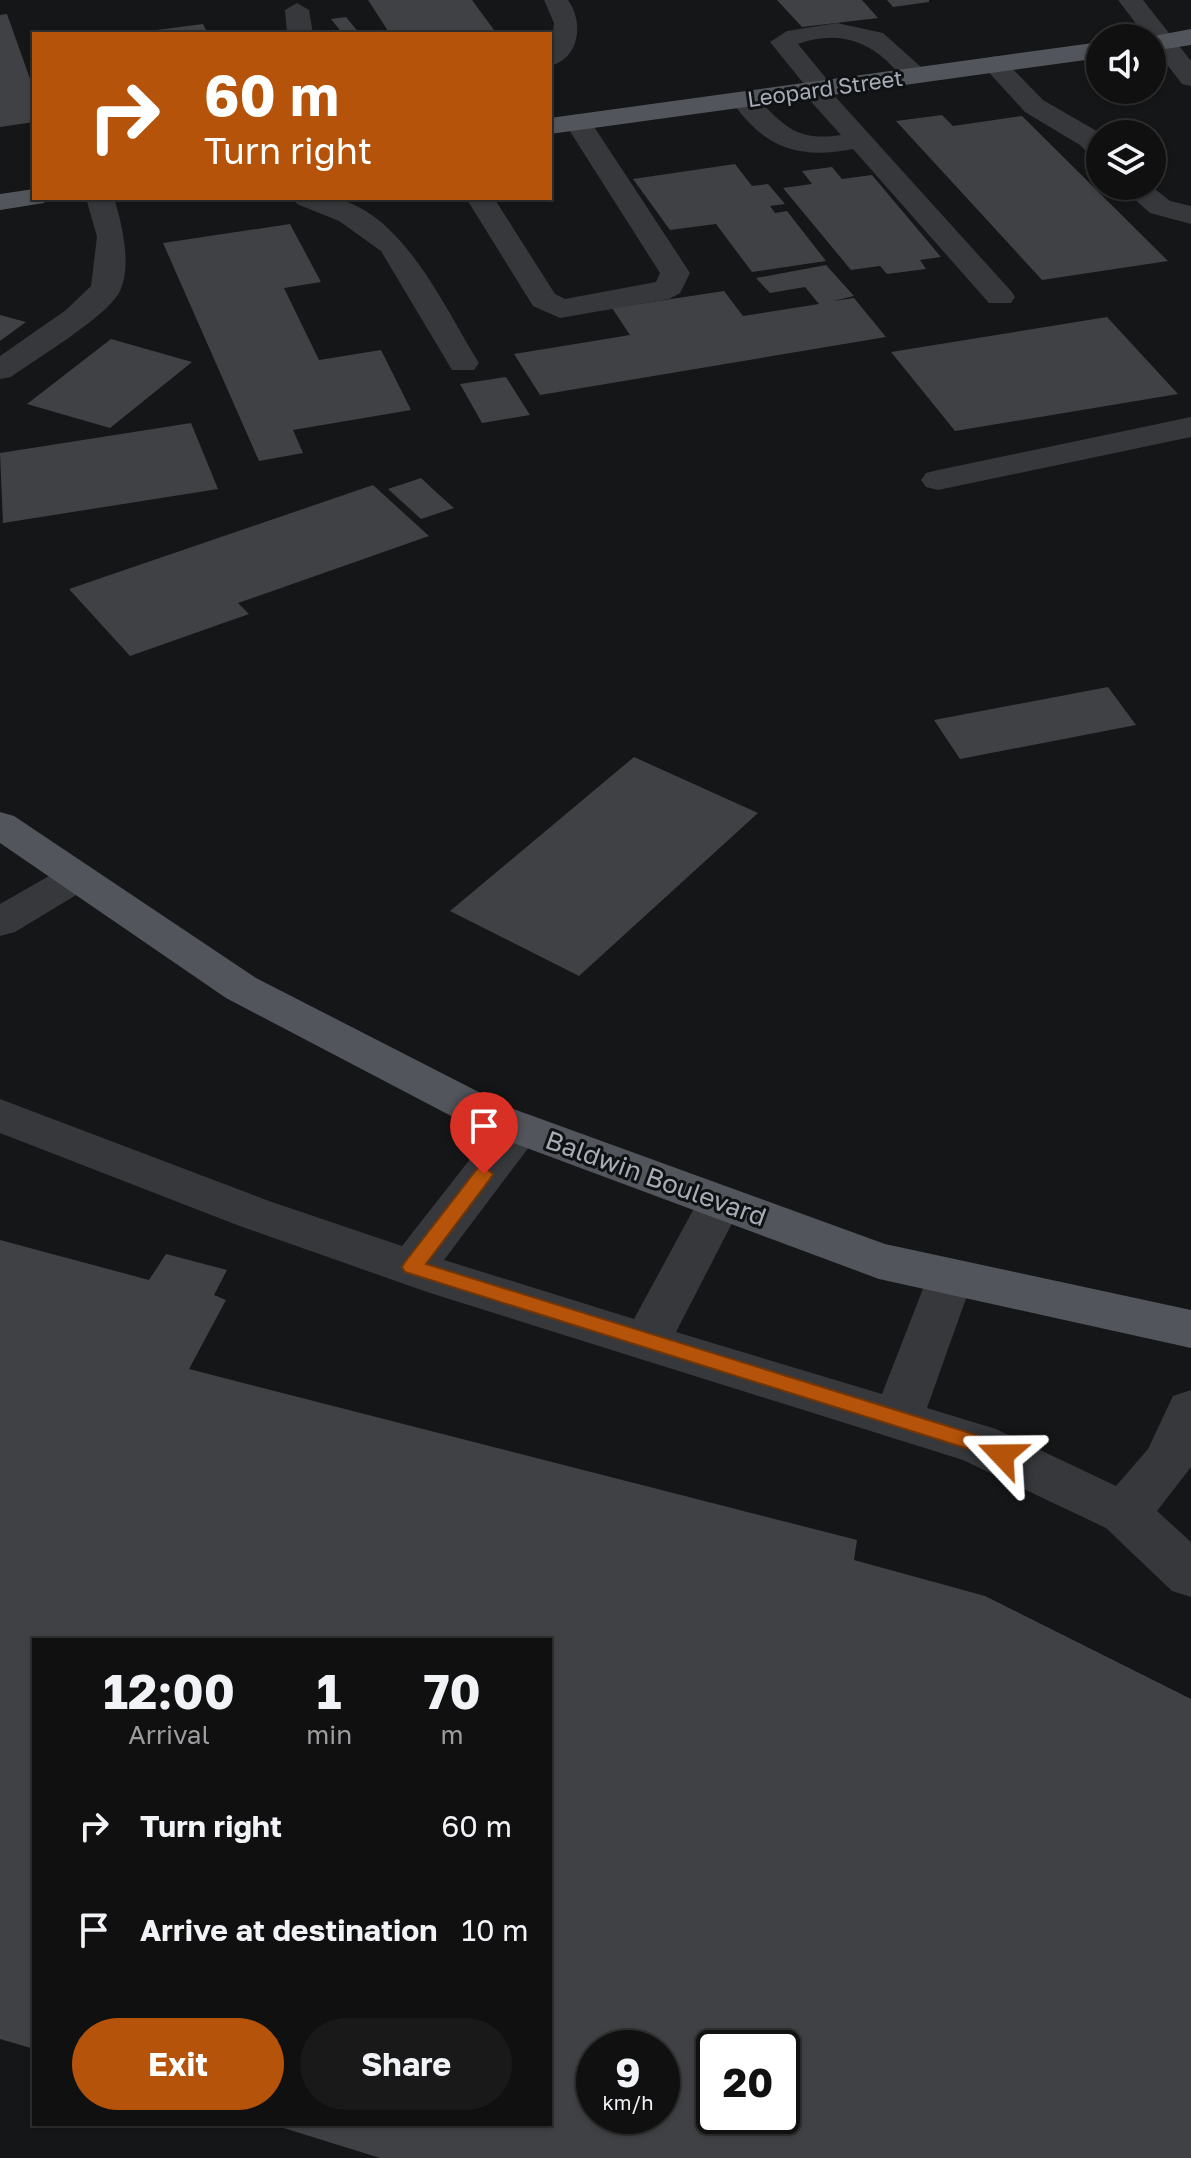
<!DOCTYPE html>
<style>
body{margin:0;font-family:"Golos Text",sans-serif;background:#19191a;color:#f1f3f6;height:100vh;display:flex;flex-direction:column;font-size:30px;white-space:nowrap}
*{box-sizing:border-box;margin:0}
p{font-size:26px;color:#9c9d9f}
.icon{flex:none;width:44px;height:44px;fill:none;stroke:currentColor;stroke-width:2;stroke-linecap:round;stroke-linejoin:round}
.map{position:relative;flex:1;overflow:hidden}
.side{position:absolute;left:32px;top:1638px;width:520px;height:488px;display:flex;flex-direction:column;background:#101011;border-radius:0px;box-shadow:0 2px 6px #0004,0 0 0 2px #303031}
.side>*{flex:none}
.hud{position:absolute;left:32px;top:32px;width:520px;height:168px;border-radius:0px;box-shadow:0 2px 6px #0004,0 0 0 2px #303031;background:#b45309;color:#fff;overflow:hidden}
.controls{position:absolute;left:1086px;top:24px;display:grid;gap:16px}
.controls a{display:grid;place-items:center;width:80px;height:80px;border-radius:50%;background:#101011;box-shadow:0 2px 6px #0004,0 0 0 2px #303031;font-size:40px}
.speed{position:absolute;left:576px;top:2030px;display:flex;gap:16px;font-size:40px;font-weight:700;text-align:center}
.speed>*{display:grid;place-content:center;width:104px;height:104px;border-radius:50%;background:#101011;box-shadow:0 2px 6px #0004,0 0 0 2px #303031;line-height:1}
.speed small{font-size:20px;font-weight:400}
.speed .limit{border:4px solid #111;border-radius:12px;background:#fff;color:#111}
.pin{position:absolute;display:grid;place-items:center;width:68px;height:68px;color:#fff;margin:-82px -34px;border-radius:50% 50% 50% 0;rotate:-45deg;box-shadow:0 0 8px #0007}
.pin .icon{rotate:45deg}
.me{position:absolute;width:88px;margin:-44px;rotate:293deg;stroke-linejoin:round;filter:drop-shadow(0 0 6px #0008)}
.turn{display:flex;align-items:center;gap:28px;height:168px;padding:0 40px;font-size:36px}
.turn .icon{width:104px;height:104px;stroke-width:2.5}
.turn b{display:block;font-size:56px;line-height:68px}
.eta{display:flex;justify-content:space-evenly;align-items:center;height:136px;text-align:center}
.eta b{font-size:48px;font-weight:700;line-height:56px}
.cta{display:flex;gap:16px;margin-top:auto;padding:16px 40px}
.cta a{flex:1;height:92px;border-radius:48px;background:#b45309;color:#fff;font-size:32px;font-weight:700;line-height:92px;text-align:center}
.cta a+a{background:#19191a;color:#f1f3f6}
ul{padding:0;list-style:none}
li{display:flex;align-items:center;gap:24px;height:104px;padding:0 40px}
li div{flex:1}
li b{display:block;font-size:30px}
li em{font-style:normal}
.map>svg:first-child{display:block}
</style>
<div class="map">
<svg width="1191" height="2158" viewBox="0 0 1191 2158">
<rect width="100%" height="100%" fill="#151617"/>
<!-- building -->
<path fill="#3f4144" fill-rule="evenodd" d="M368,0H472L497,34H390Z
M777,0H862L878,18L802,27Z
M887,0H929V2L893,7Z
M7,14L34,90V122L0,127V15Z
M346,17L360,34H343L331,19Z
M203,24L208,34H141V32Z
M942,115L953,126L1022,116L1168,261L1042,280L896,121Z
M735,164L752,186L768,184L785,204L770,206L775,213L787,211L826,261L752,272L716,224L670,230L633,179Z
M832,167L842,179L872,175L941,257L920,260L926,269L887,274L880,266L851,270L783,188L812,184L802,171Z
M290,224L321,282L284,288L319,360L381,350L411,410L293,430L303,453L259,461L163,243Z
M826,265L854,296L833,301L854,298L886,337L540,395L514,354L630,335L612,308L724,291L743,316L819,304L805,287L770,293L756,278Z
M0,315L26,322L0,341Z
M1107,317L1178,394L955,431L891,352Z
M111,339L192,362L110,428L27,404Z
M506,377L530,415L482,423L460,384Z
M191,423L218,489L3,523L0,453Z
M421,478L437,493L454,508L421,519L388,489Z
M373,485L429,536L238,603L249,614L130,656L69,589Z
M1108,687L1136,725L960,759L934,720Z
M634,757L758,813L579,976L450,911Z
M0,1240L149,1280L166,1254L227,1270L214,1295L226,1300L189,1369L857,1540L854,1560L985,1596L1191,1699V2158H380L274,2125L550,2124V1640H34V2049L0,2039ZM594,2048H662V2116H594ZM714,2048H782V2116H714Z"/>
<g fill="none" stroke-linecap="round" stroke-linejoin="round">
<!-- minor -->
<path fill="#36383c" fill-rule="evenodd" d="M544,0H568C584,22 580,58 550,66L554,23Z
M1118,0H1143L1191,61V86L1182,84L1152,45V38H1147Z
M297,3L309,10L313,34H287L285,10Z
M837,23L883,33L930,75L917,83C904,80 896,70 887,61C861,37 831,32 798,44L834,88L831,92L1011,291L1015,297L1011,303H989L853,149C797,160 763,147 730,99L734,93H752C783,124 794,142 841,135L805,95L801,89L804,84L770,42L787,31Z
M994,56L1003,59L1043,100L1100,133V157L1090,155L1080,145L1025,112L981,64Z
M577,114L587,116L690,273L680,293L669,299L560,318L533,306L466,198H494L555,294L565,299L656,282L660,273L564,122L567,116Z
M1120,186H1151L1170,201L1191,206V224L1150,213Z
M86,198H114C122,224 132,265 120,291C108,316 36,359 11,377L0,379V356L66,310L91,286L97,237Z
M293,198C305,198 318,196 330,198C401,207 445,309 479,363L474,370H452L381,251L339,221L297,204Z
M1191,417V437L938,490L926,487L921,480L926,473L938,470Z
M77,864L91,868L97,877L91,886L15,932L0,936V904L63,868Z
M0,1099L269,1201L402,1246L503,1117L519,1112L535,1117L541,1128L535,1139L444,1260L634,1319L704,1190L720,1185L736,1190L743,1202L676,1332L882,1394L933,1263L950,1258L967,1263L974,1276L927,1408L996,1429L1116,1486L1148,1449L1173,1396L1191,1390V1467L1157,1511L1191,1542V1597L1172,1591L1106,1528L963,1460L427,1292L237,1225L0,1133Z"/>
<!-- major -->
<path fill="#52555b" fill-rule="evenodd" d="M1191,29V45L1152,51V38H1143Z
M1100,42V58L550,134V118Z
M34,189V198H47L44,203L0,210V194Z
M0,812L14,816L256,978L508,1107L885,1244L1191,1310V1348L879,1279L476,1129L226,998L0,843Z"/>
</g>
<!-- route -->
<path fill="#b45309" stroke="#753606" stroke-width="2" d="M484,1167L493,1174L490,1179L426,1264L986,1438L1010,1449L1013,1455L1010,1461L1002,1464L972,1450L405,1272L402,1267L405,1262L477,1169Z"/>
<g text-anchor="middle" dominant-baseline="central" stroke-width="6" stroke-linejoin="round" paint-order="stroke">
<!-- far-street labels -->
<g font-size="22" fill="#a7adb8" stroke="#101112">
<text transform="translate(825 88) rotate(-8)">Leopard Street</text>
</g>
<!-- street labels -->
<g font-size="26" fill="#a7adb8" stroke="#101112">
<text transform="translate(656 1178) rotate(20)">Baldwin Boulevard</text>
</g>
</g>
</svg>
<div class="controls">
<a><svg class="icon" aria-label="sound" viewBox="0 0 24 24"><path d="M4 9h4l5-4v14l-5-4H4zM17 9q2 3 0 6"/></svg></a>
<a><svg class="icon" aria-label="layers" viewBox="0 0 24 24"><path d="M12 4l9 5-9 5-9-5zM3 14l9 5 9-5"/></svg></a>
</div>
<div class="speed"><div>9<small>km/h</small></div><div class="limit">20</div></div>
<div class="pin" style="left:484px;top:1174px;background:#d93025"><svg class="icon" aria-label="arrive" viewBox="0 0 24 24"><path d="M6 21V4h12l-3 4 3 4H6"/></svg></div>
<svg class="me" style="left:1002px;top:1455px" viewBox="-20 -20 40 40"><path d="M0-17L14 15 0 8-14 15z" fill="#b45309" stroke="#fff" stroke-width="4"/></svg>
<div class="hud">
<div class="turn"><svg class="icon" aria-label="right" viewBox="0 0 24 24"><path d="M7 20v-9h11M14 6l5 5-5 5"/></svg><div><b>60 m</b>Turn right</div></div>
</div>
<section class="side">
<div class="eta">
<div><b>12:00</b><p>Arrival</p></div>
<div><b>1</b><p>min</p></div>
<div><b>70</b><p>m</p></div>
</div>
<ul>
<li><svg class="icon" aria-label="right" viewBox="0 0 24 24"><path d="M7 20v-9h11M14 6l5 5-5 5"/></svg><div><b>Turn right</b></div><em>60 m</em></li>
<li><svg class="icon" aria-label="arrive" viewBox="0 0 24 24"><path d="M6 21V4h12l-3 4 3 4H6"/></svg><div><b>Arrive at destination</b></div><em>10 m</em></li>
</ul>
<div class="cta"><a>Exit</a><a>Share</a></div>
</section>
</div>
